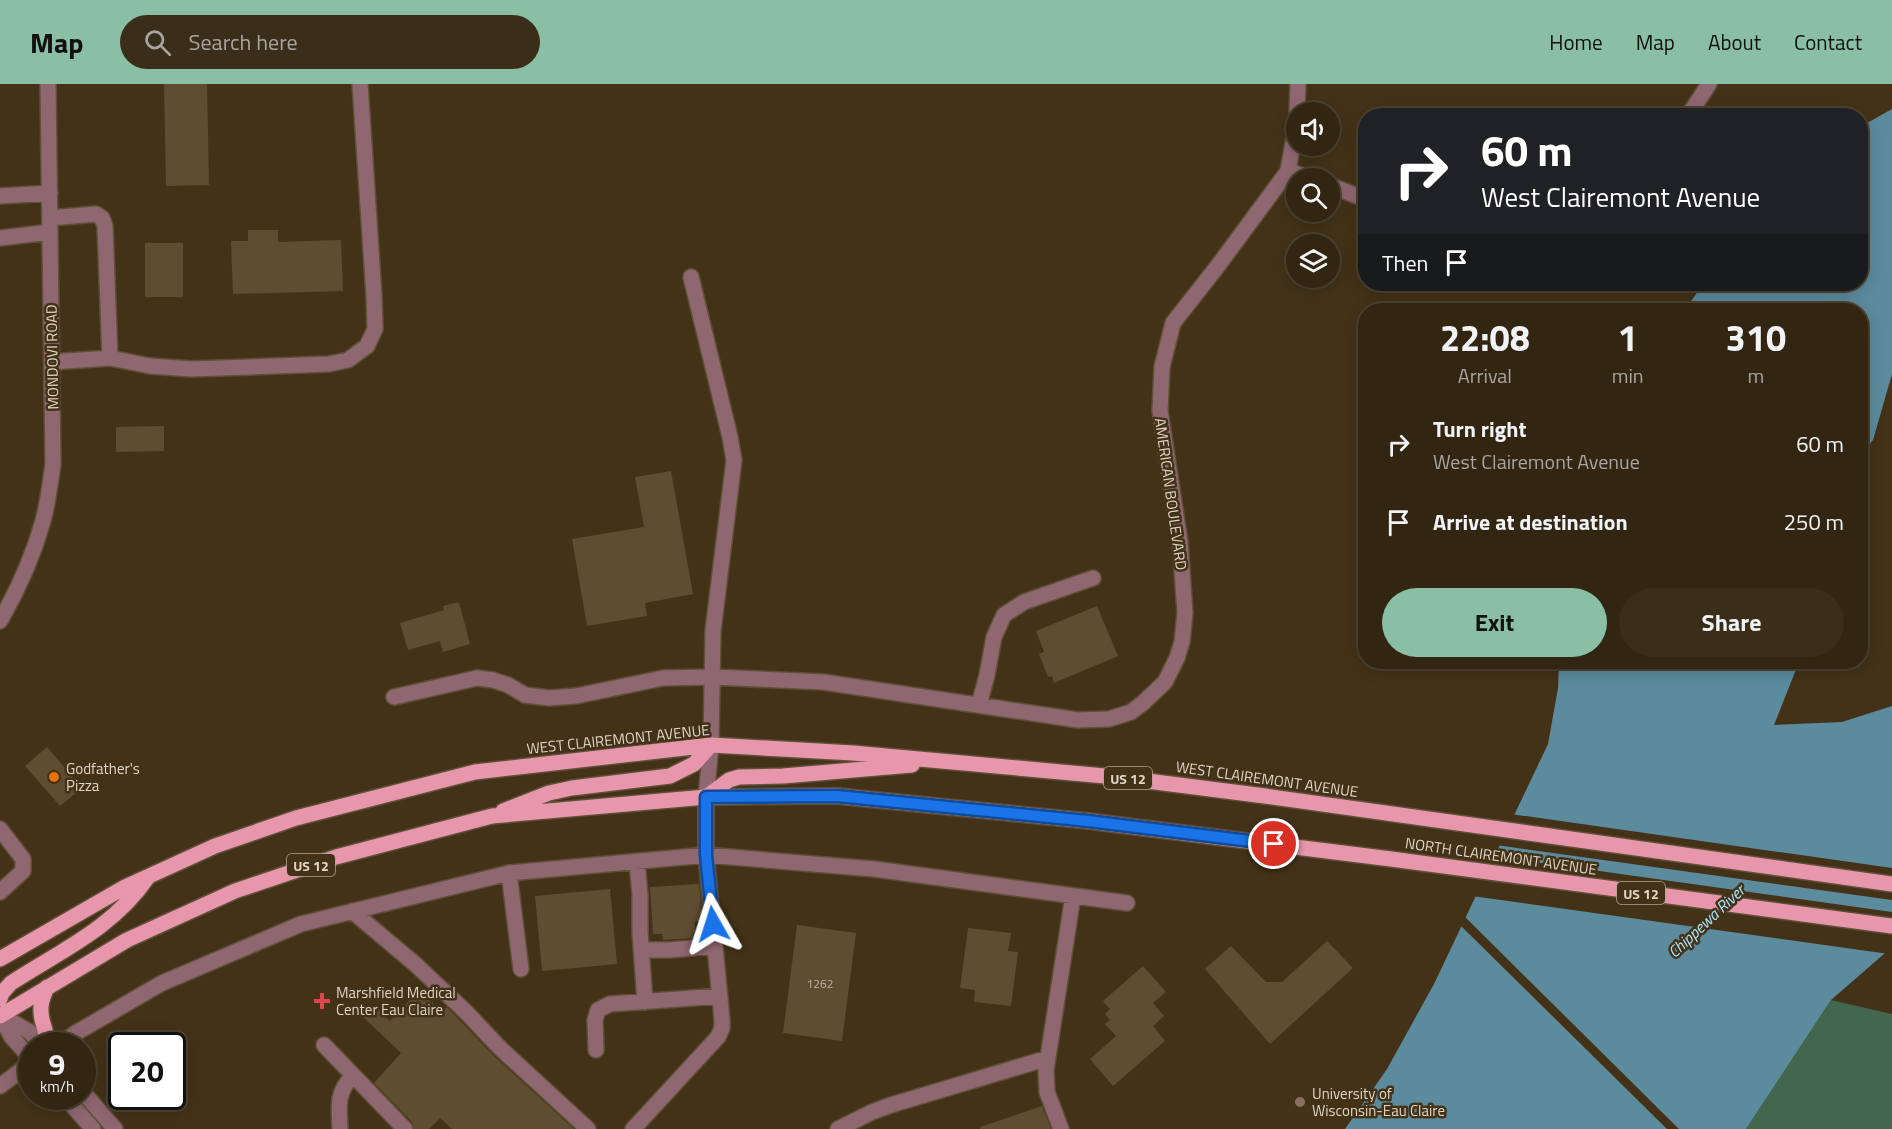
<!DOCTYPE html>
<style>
body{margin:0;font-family:"Titillium Web",sans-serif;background:#3a2e1b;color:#f1f3f6;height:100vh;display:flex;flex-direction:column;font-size:22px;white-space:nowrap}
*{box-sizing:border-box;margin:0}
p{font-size:20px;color:#a8a59f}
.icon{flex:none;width:33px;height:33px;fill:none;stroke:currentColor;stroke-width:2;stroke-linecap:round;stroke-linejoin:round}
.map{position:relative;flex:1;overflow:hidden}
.sheet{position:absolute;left:1358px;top:219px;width:510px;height:366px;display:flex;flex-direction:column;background:#322612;border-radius:24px;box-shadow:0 3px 15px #0003,0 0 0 2px #4d4332}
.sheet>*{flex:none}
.banner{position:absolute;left:1358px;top:24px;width:510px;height:183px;border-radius:24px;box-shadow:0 3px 15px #0003,0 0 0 2px #4d4332;background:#202124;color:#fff;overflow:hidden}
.buttons{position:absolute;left:1286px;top:18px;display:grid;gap:12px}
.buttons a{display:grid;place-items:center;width:54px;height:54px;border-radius:50%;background:#322612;box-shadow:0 3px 15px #0003,0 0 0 2px #4d4332;font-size:30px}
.speed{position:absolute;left:18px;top:948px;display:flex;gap:12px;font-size:30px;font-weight:700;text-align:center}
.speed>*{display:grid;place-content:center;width:78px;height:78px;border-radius:50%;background:#322612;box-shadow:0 3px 15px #0003,0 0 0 2px #4d4332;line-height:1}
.speed small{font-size:15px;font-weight:400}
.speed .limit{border:3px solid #111;border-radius:9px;background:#fff;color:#111}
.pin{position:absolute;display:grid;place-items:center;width:51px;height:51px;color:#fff;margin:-26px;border:3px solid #fff;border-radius:50%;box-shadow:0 2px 6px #0007}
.me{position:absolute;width:66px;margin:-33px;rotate:354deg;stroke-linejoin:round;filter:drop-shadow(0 0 4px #0008)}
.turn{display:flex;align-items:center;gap:21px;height:126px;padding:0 24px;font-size:27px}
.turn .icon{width:78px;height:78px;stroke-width:2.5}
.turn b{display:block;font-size:42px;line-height:51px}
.then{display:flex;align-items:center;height:57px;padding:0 24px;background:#0003;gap:12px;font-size:22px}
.eta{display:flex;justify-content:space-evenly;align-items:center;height:102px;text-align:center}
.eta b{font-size:36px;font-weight:700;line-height:42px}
.cta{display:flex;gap:12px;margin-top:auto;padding:12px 24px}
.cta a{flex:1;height:69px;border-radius:36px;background:#8abfa5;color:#111;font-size:24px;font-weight:700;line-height:69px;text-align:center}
.cta a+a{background:#3a2e1b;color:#f1f3f6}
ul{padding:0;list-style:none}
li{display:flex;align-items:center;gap:18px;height:78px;padding:0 24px}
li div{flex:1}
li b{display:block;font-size:22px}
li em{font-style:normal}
header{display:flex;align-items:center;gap:36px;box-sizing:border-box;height:84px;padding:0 30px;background:#8abfa5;color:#111}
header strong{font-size:28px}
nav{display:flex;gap:33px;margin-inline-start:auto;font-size:21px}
.search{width:420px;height:54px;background:#3a2e1b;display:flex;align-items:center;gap:15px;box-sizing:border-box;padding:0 21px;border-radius:33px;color:#a8a59f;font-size:22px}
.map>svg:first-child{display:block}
</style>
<header>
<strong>Map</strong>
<div class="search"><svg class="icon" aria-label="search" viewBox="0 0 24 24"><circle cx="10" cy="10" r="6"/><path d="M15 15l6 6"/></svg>Search here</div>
<nav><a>Home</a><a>Map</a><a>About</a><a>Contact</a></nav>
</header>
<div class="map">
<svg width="1892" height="1045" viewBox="0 0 1892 1045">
<rect width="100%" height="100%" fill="#433218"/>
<!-- forest -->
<path fill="#42674e" d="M1831,916L1892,930V1045H1746Z"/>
<!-- water -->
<path fill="#5c8b9d" d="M1892,25V290L1873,356L1860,372V226H1685L1703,200H1860V43Z
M1559,578H1799L1774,641L1842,638L1892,622V863L1831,916L1746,1045H1345L1387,985L1434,900L1548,660L1558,604Z"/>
<!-- pier -->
<path fill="#433218" d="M1511,730L1892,784V816L1496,761Z
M1491,772L1892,828V867L1889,870L1472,812Z
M1463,831L1679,1045H1667L1459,840Z"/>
<!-- building -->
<path fill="#5f4d32" d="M164,0H207L209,101L166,102Z
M248,146H278V158L341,156L343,207L233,210L231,157H248Z
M145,159H183V213H145Z
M164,342V367L116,368V343Z
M671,387L693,510L645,519L647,532L587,542L572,455L644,443L635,393Z
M459,518L470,560L443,568L440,557L408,566L400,539L444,526L443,522Z
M1097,522L1118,572L1054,599L1052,592L1048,593L1039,570L1044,568L1036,547Z
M47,663L82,704L60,722L25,682Z
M699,800L703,837L695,838V854L663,856L662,850H653L650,803Z
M610,805L617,880L542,887L535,812Z
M797,841L856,849L842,957L783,949Z
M968,844L1011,849L1008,867L1018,868L1011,922L974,918L975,906L960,904Z
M1327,857L1353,884L1270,960L1205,885L1231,862L1266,898H1282Z
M1143,882L1166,908L1153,919L1164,932L1153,942L1165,957L1113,1002L1090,975L1116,952L1105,940L1110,936L1105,930L1110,925L1103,917Z
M419,906L442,928L447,923L493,971L574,1045H452L440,1034L429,1045H414L412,1038L374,999L401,969L362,932L373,921L390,937Z
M1042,1022L1051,1045H980V1043Z"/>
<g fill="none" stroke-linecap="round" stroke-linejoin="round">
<defs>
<path id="minor" d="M1297,28L1298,0
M1688,32L1709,0
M1288,87L1310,94
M1329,101L1365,115
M0,112L50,109
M50,134L96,130L102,134L105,142L110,274L52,278
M0,154L50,148
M110,274L150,282L192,285L329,280L348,276L367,262L375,245L374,212L360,0
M0,537C18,506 33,472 43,437C48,419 50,399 53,381L48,0
M394,613L477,594L493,596L508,601L525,611L549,614L576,612L663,594L711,593L823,598L1078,636L1109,635L1131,628L1143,619L1165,598L1177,574L1182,558L1185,529L1180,458L1160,327L1162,283L1173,239L1217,183L1288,87L1296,42
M979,621L987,591L994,553L1004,531L1024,518L1093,494
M0,745L23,775V787L0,808
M637,778L640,811V848L645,918
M509,789L521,885
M352,827L415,880L466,928L500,964L588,1045
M641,866H670L715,862
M0,931L11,952L32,976
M0,931L30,948L42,962
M324,961L405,1045
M59,962L74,950L162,899L301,840L509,789L706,771L874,785L1127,819
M596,966L595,936L598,926L610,920L720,912
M0,1002L32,978
M82,1007L115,1045
M64,1012L93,1045
M340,1045C339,1021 336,1010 353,991
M633,1045L718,953L722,944V935L706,771V713L711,661L713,547L734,376L730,353L691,193
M838,1045L872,1028L891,1021L1048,974
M1061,1045L1047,1008L1046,986L1073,812"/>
<path id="major" d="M706,713L729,696L739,693L783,692L912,681
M503,727L549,709L572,704L670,692L694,680L711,661
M0,875L125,803L215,762L296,734L475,688L711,661L853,669L1116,693L1265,712L1892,800
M0,915L2,909L11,899C62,866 113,844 148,793
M0,932L127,856L235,807L336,773L492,732L706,713L837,712L1088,737L1391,775L1892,842
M43,962C50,944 41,944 41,927C40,918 44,911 47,903"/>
</defs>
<!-- minor casing -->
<use href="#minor" stroke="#5f4f37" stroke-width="18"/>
<!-- major casing -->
<use href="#major" stroke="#5f4f37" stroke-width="18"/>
<!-- minor -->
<use href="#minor" stroke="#8f6771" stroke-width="15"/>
<!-- major -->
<use href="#major" stroke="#e796ac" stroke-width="15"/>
</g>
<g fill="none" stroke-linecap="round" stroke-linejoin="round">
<defs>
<path id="route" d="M713,840L706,771V713L837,712L1088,737L1274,760"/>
</defs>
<!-- route casing -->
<use href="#route" stroke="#114b97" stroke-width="15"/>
<!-- route -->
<use href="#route" stroke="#1a73e8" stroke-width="10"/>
</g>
<!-- markers -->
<circle fill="#e8710a" stroke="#433218" stroke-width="2" cx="54" cy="693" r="6"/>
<path fill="#e0444e" stroke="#433218" stroke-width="2" d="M319 908h6v6h6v6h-6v6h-6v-6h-6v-6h6z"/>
<circle fill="#8d6e63" stroke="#433218" stroke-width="2" cx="1300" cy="1018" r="6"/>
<g text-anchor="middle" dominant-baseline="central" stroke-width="5" stroke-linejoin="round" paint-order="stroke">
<!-- number labels -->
<g font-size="12" fill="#bfb3a1">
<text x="820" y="899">1262</text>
</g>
<!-- shield labels -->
<g fill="#433218" stroke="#b0a492" stroke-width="1.5">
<rect x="1104" y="683" width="48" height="22" rx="4.5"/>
<rect x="287" y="770" width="48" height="22" rx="4.5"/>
<rect x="1617" y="798" width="48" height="22" rx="4.5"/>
</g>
<g font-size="14" font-weight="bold" fill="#dfd5c6">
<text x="1128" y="694">US 12</text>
<text x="311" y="781">US 12</text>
<text x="1641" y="809">US 12</text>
</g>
<!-- street labels -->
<g font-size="15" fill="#dfd5c6" stroke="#433218">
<text transform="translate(52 273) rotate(-91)">MONDOVI ROAD</text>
<text transform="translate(1171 410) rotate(82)">AMERICAN BOULEVARD</text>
<text transform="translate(618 655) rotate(-6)">WEST CLAIREMONT AVENUE</text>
<text transform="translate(1267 695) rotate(8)">WEST CLAIREMONT AVENUE</text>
<text transform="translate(1501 772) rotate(8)">NORTH CLAIREMONT AVENUE</text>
</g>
<!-- poi labels -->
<g font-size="15" fill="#dfd5c6" stroke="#433218" text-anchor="start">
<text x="66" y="684">Godfather's<tspan x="66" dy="17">Pizza</tspan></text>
<text x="336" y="908">Marshfield Medical<tspan x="336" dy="17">Center Eau Claire</tspan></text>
<text x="1312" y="1009">University of<tspan x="1312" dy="17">Wisconsin-Eau Claire</tspan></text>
</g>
<!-- water labels -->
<g font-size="16" font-style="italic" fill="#a9e7ff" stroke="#433218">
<text transform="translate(1706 837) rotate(-43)">Chippewa River</text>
</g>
</g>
</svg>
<div class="buttons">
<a><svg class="icon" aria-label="sound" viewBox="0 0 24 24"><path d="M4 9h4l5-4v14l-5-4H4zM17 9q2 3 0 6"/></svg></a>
<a><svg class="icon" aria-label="search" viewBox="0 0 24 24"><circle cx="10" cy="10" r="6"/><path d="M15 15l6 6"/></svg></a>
<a><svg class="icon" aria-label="layers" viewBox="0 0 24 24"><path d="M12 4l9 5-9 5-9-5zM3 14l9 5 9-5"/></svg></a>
</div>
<div class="speed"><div>9<small>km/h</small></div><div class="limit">20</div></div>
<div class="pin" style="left:1274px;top:760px;background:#d93025"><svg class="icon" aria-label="arrive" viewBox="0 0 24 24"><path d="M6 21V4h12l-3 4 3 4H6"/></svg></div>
<svg class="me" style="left:713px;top:840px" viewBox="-20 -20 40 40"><path d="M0-17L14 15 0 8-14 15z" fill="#1a73e8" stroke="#fff" stroke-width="4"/></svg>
<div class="banner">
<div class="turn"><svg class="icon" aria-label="right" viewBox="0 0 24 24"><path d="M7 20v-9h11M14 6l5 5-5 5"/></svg><div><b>60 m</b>West Clairemont Avenue</div></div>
<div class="then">Then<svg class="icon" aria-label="arrive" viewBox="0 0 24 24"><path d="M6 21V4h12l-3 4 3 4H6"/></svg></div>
</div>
<section class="sheet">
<div class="eta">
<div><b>22:08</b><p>Arrival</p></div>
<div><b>1</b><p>min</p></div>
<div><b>310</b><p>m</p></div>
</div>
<ul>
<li><svg class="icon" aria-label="right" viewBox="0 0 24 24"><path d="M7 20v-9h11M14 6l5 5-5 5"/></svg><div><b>Turn right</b><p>West Clairemont Avenue</p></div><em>60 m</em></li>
<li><svg class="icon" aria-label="arrive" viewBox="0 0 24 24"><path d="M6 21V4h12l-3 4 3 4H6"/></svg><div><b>Arrive at destination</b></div><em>250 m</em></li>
</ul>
<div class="cta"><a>Exit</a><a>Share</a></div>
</section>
</div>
